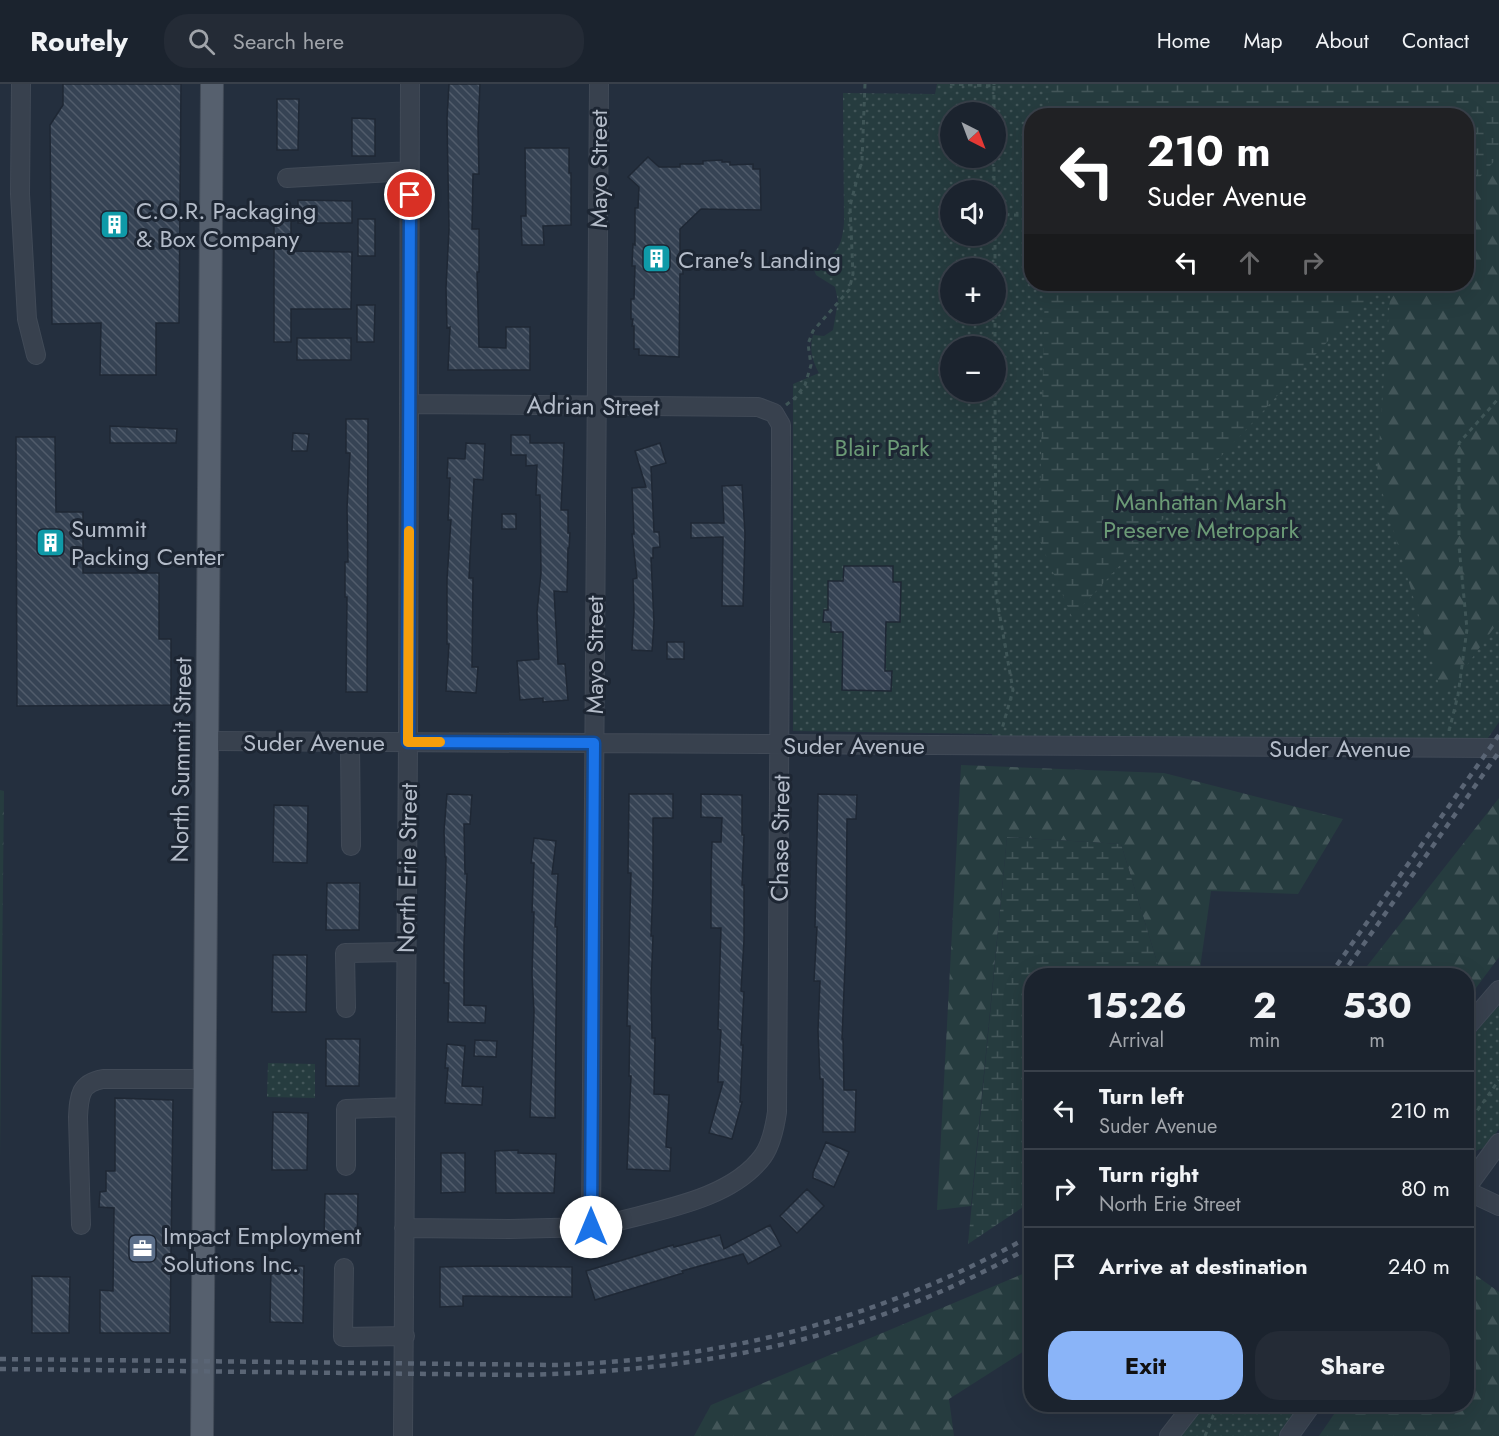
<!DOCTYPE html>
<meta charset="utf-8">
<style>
body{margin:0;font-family:Jost,sans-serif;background:#242b36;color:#f1f3f6;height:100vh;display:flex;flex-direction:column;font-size:22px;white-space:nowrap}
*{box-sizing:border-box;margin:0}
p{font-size:20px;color:#a0a4aa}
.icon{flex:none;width:33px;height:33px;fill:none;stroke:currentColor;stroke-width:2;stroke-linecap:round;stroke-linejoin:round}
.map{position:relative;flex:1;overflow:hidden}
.details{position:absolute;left:1024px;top:884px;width:450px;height:444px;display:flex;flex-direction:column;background:#1b232e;border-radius:24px;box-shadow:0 6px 24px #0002,0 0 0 2px #39404a}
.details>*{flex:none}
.banner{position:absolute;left:1024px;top:24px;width:450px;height:183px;border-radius:24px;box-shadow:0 6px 24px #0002,0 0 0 2px #39404a;background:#202124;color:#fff;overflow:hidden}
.needle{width:39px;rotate:138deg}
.buttons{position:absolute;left:940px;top:18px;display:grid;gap:12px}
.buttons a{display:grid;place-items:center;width:66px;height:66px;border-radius:50%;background:#1b232e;box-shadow:0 6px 24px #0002,0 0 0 2px #39404a;font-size:30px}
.pin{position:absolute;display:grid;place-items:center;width:51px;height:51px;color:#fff;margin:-26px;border:3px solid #fff;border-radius:50%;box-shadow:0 2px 6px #0007}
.me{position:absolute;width:66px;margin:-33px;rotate:0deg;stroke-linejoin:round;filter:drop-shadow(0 0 4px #0008)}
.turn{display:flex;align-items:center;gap:21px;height:126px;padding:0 24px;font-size:27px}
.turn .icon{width:78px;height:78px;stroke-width:2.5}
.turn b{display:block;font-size:42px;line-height:51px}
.lanes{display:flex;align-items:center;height:57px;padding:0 24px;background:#0003;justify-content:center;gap:30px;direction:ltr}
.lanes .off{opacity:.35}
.eta{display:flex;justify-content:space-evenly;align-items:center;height:102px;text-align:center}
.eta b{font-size:36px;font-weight:700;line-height:42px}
.action{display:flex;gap:12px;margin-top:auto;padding:12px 24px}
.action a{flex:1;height:69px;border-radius:24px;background:#8ab4f8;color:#111;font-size:24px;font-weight:700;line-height:69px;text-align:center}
.action a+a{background:#242b36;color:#f1f3f6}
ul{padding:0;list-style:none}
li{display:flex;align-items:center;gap:18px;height:78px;padding:0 24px;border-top:2px solid #39404a}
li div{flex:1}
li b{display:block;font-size:22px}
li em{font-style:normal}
header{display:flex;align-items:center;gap:36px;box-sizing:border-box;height:84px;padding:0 30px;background:#1b232e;border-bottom:2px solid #39404a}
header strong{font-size:28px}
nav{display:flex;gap:33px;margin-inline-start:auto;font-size:21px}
.search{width:420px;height:54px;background:#242b36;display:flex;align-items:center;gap:15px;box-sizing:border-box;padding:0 21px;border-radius:24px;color:#a0a4aa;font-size:22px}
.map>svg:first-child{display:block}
</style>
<header>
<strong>Routely</strong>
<div class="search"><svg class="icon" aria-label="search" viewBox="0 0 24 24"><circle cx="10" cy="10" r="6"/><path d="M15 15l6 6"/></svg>Search here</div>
<nav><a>Home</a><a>Map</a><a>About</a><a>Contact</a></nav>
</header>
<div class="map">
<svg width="1499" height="1352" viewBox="0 0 1499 1352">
<defs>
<pattern id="grass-dots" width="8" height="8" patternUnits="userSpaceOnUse" patternTransform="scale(1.5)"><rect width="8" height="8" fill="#263c3f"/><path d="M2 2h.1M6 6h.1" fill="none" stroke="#435659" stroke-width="1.8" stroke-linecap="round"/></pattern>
<pattern id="forest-firs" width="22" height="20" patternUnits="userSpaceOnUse" patternTransform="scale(1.5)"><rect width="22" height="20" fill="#263c3f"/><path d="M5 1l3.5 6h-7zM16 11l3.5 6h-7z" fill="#435659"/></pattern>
<pattern id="wetland-marsh" width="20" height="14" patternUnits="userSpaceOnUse" patternTransform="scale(1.5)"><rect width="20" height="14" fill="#263c3f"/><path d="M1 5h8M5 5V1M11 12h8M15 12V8" fill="none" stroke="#435659"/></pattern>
<pattern id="building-back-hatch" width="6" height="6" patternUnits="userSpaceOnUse" patternTransform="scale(1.5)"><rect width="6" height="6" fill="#364354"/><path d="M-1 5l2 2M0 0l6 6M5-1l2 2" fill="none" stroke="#515c6b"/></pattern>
</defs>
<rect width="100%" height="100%" fill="#242f3e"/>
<!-- grass -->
<path fill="url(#grass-dots)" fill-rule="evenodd" d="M937,0H1499V638L1481,664L993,661L992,650L793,647V300L819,289C812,276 809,265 813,251L824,252L833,246L838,217L835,203L816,191L813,183C820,177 827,175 833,170C842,161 843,149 844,138L843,9L935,10ZM951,28H996V74H951ZM1032,32H1467V200H1032ZM951,106H996V152H951ZM951,184H996V230H951ZM951,262H996V308H951Z
M1499,922V1045L1486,1063L1467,1070V960L1489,931Z
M268,979L315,980V1014L267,1013Z
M1204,1320H1301L1278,1352H1180Z"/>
<!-- forest -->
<path fill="url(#forest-firs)" d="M1499,72V537L1443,614L1377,390L1391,200H1467V107Z
M961,681L1164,689L1343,735L1298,810L1211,807L1199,891H1161L1121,760L1007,753L971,1122L937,1126Z
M0,706L4,707L0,1074Z
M1499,714V873L1467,916V891H1360Z
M1467,1185L1499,1208V1352H1319L1341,1320H1467Z
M1032,1186V1262L949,1315L954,1352H694L711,1321Z"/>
<!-- wetland -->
<path fill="url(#wetland-marsh)" d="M1049,0H1499V72L1467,107V32L1048,31Z
M1045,200H1381L1072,533L1039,455Z
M1007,753L1121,760L1161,891H1032V1117L968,1160Z"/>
<!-- building -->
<path fill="url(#building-back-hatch)" stroke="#1f2835" stroke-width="1.5" d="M63,0H181L179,239H156V291H100L101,239L52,240L50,41L63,21Z
M449,0H480L478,45L479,90H473L472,145H479V188H477L479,263L506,264V243H530V286H448L450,243L447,244L446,204L449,145L447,35Z
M277,15H299L298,66H277Z
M352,34L375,35V72H352Z
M525,64H569V89H571V141L543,142L544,161H522L521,132H526Z
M648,73L659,83H680V80H703V77L722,76V78H730V81L753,80V85H760L761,126L701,125L680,145V168L682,169L683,190H680L679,273L639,271V265H634V242H632L633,235H631V215H634L635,182H632L633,160L635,161V124H638L639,103L628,93Z
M298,116L352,117V139H298Z
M274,135H291V167L352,168L351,225H291V258H274Z
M358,135H375V172H358Z
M357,221H375L374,258H357Z
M297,254H351V276H297Z
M346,335H368L367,608H346L347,513H345V478H348L347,424L350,369H346Z
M110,342L177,345L176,359H110Z
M293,349L309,350L307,367H292Z
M511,351H530V359H564L561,426H568V449H570L569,464H568L567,508L554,507L558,580H565L568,616L543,618V614L520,616L517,577L539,575L537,528L541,489L540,411H536L537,381L526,382V371H511Z
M16,353H55L56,428H83V489H159V555H171V621L17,622Z
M466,359L485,360L483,396L474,395L469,494H473L472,583H478L476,609L446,607L449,560H447V495L451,436H448L450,394H447L448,374L465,375Z
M660,359L666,379L651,383L654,448H659L660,463L653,464V474H651L654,539L652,567L632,566L634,527L633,495L637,494L632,450H634L632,404L646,403L635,367Z
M742,401L745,450L743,522H722L723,453L691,454V439H724L722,402Z
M502,430H516V445H502Z
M844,482H893V498H901L900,538H886L885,587H892L891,607L842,606L843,548H831V538H823L824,526H828V497H843Z
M667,558H684V575H667Z
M447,710L472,711L470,740H464L465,790H467L464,860V921L486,922L485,939L448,938L449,899H444V860L446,773H445L444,747Z
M629,710H673V734H653V802L651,852H653L651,904L652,954H655L654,1010L669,1011L666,1063L671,1064L670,1087L627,1085L631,992H629L630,942H627L631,789H628Z
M701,710L742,711V751H744L742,801H744V856L741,907L744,908L741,961H743L740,1018H742L732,1055L709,1049L723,998H718L721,946L718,945L721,844H711V788L712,758H721L722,734L701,733Z
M818,710L857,711L856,735H847L846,857L842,955H843L844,1006H856L855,1048H823V995H820L818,947L820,897H814L817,843H815Z
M274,721L308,722L307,779L273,778Z
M534,754L556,757L552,790H558L555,843H557L555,1034L530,1033L534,928L532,890L534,828H532L534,779H531Z
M327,799H360L359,846H326Z
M273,871H307L306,928H272Z
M326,955H360L359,1002H326Z
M475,956L497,957L496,973L474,972Z
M447,960L465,962L462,1002L483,1003L482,1021L445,1019L448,984H445Z
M115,1014L173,1016L170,1249H100V1206L113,1207L114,1124L99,1123L100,1108L106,1107V1087H115Z
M273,1028L308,1029L307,1086H272Z
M826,1058L849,1068L834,1103L813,1094V1089Z
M518,1066V1069L556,1070L554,1109H496L495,1067Z
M441,1069H465V1108L441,1109Z
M807,1105L824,1122L797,1149L780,1132Z
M325,1110H358L357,1158L324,1157Z
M770,1141L781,1162L748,1180L743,1170L682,1187L683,1189L595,1216L586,1187L673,1161L674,1163L720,1151L724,1165Z
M271,1182H304L303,1239L270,1238Z
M480,1182L572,1183V1213L463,1212V1222L440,1223V1183Z
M32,1192L70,1193L69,1249H32Z"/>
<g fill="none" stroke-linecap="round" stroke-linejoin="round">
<defs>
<path id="minor" d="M21,0L20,110L27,235L36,271
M287,94L410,87
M209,657L1499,664
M350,658L351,762
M346,924L345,869L406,868
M1467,943L1499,906
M346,1082V1025L405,1023
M1467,1103L1499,1059
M1467,1107L1499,1122
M81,1141L78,1033C79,1012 80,999 103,995H205
M591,1143L599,0
M404,1144L510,1145L591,1143L608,1140C658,1126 731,1116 763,1072C772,1059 775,1042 777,1028L781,382V341L774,329L758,323L409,320
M344,1184L343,1253L405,1252
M403,1352L408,658L410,0
M1169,1352L1194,1320
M1289,1352L1312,1320"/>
<path id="major" d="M202,1352L212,0"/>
</defs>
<!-- minor casing -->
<use href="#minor" stroke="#414a57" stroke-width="20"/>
<!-- major casing -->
<use href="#major" stroke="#414a57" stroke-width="24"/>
<!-- path -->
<path stroke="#3f5557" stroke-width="3" stroke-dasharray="4.5 4.5" stroke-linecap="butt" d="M950,0L994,2V0
M994,2V28
M994,74V106
M996,130L1032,132
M995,152V184
M995,230V262
M995,308L996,510L1013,606L1002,645
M786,321L796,313L805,301L811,281L808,260L813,247L849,206L853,190L850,122L862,76L865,0
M1449,647L1458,611L1467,545L1459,462V359L1499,314
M1467,1041L1499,996
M1205,1352L1213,1332L1221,1320"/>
<!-- minor -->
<use href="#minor" stroke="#38414e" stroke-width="18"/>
<!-- major -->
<use href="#major" stroke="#56606e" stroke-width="22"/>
<!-- rail -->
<path stroke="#5a6575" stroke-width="4.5" stroke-dasharray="6 6" stroke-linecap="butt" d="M1330,891L1499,651
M1342,891L1499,668
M0,1275L557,1281C727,1275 883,1234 1032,1151
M0,1285L521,1291C708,1287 867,1255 1032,1162"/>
</g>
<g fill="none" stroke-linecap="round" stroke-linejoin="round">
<defs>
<path id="route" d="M410,111L408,658L594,659L591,1143"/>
</defs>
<!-- route casing -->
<use href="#route" stroke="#114b97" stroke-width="15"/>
<!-- route -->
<use href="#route" stroke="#1a73e8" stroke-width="10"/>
<!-- slow -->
<path stroke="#f59e0b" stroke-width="10" d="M409,447L408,658H440"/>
</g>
<!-- icons -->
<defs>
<symbol id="building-square" viewBox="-11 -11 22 22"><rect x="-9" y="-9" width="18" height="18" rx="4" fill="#0f9aa8" stroke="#1d2633"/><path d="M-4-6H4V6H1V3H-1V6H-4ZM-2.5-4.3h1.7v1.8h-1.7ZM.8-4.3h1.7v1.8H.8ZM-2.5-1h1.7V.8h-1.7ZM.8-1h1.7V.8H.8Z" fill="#fff"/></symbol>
<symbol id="office-square" viewBox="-11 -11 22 22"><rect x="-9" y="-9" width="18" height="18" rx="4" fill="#5c6f8a" stroke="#1d2633"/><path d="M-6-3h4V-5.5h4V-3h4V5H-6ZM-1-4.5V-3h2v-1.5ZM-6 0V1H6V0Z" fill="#fff"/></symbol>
</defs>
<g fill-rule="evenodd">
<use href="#building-square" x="98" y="124" width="33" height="33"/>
<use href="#building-square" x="640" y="158" width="33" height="33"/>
<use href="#building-square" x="34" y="442" width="33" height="33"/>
<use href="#office-square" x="126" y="1148" width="33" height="33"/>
</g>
<g text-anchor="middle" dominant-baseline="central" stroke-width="6" stroke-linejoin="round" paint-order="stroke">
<!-- street labels -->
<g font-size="24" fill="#b4bcc9" stroke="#1d2633">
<text transform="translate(598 85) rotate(-90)">Mayo Street</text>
<text transform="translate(593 322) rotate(1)">Adrian Street</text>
<text transform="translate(594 571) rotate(-90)">Mayo Street</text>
<text x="314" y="658">Suder Avenue</text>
<text x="854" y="661">Suder Avenue</text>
<text x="1340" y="664">Suder Avenue</text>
<text transform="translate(181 676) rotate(-89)">North Summit Street</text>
<text transform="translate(780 754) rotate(-89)">Chase Street</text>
<text transform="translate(407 784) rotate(-89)">North Erie Street</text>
</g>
<!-- poi labels -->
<g font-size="24" fill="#b4bcc9" stroke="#1d2633" text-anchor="start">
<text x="136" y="126">C.O.R. Packaging<tspan x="136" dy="28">&amp; Box Company</tspan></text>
<text x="678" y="175">Crane's Landing</text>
<text x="71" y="444">Summit<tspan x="71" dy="28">Packing Center</tspan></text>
<text x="163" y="1151">Impact Employment<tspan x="163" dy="28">Solutions Inc.</tspan></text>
</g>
<!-- park labels -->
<g font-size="24" fill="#6b9a76" stroke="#1d2633">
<text x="882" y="363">Blair Park</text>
<text x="1201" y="417">Manhattan Marsh<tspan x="1201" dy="28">Preserve Metropark</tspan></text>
</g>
</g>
</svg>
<div class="buttons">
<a><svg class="needle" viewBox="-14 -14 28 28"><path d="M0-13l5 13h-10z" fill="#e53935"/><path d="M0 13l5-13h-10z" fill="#a0a4aa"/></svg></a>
<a><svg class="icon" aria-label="sound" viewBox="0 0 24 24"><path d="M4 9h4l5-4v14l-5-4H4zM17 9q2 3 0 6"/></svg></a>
<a>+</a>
<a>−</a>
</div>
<div class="pin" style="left:410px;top:111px;background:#d93025"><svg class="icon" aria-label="arrive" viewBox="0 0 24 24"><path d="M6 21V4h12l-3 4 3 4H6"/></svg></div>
<svg class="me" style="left:591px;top:1143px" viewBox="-20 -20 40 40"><circle r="19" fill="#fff"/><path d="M0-13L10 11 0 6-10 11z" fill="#1a73e8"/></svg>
<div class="banner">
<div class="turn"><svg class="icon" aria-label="left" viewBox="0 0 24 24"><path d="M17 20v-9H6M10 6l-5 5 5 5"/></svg><div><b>210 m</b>Suder Avenue</div></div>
<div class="lanes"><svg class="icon" aria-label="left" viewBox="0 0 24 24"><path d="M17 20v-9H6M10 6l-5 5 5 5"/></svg><svg class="icon off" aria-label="ahead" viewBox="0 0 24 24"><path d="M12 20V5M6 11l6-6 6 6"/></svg><svg class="icon off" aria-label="right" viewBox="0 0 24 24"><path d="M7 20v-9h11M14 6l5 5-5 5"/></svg></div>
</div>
<section class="details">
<div class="eta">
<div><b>15:26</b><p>Arrival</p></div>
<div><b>2</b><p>min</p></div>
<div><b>530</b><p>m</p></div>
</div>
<ul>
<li><svg class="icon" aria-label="left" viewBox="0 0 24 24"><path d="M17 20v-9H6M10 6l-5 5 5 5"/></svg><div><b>Turn left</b><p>Suder Avenue</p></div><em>210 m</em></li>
<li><svg class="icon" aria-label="right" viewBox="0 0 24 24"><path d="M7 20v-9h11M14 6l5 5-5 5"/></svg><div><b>Turn right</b><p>North Erie Street</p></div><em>80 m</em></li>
<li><svg class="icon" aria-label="arrive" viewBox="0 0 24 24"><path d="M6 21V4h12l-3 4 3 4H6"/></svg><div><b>Arrive at destination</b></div><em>240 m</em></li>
</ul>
<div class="action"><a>Exit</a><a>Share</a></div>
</section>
</div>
